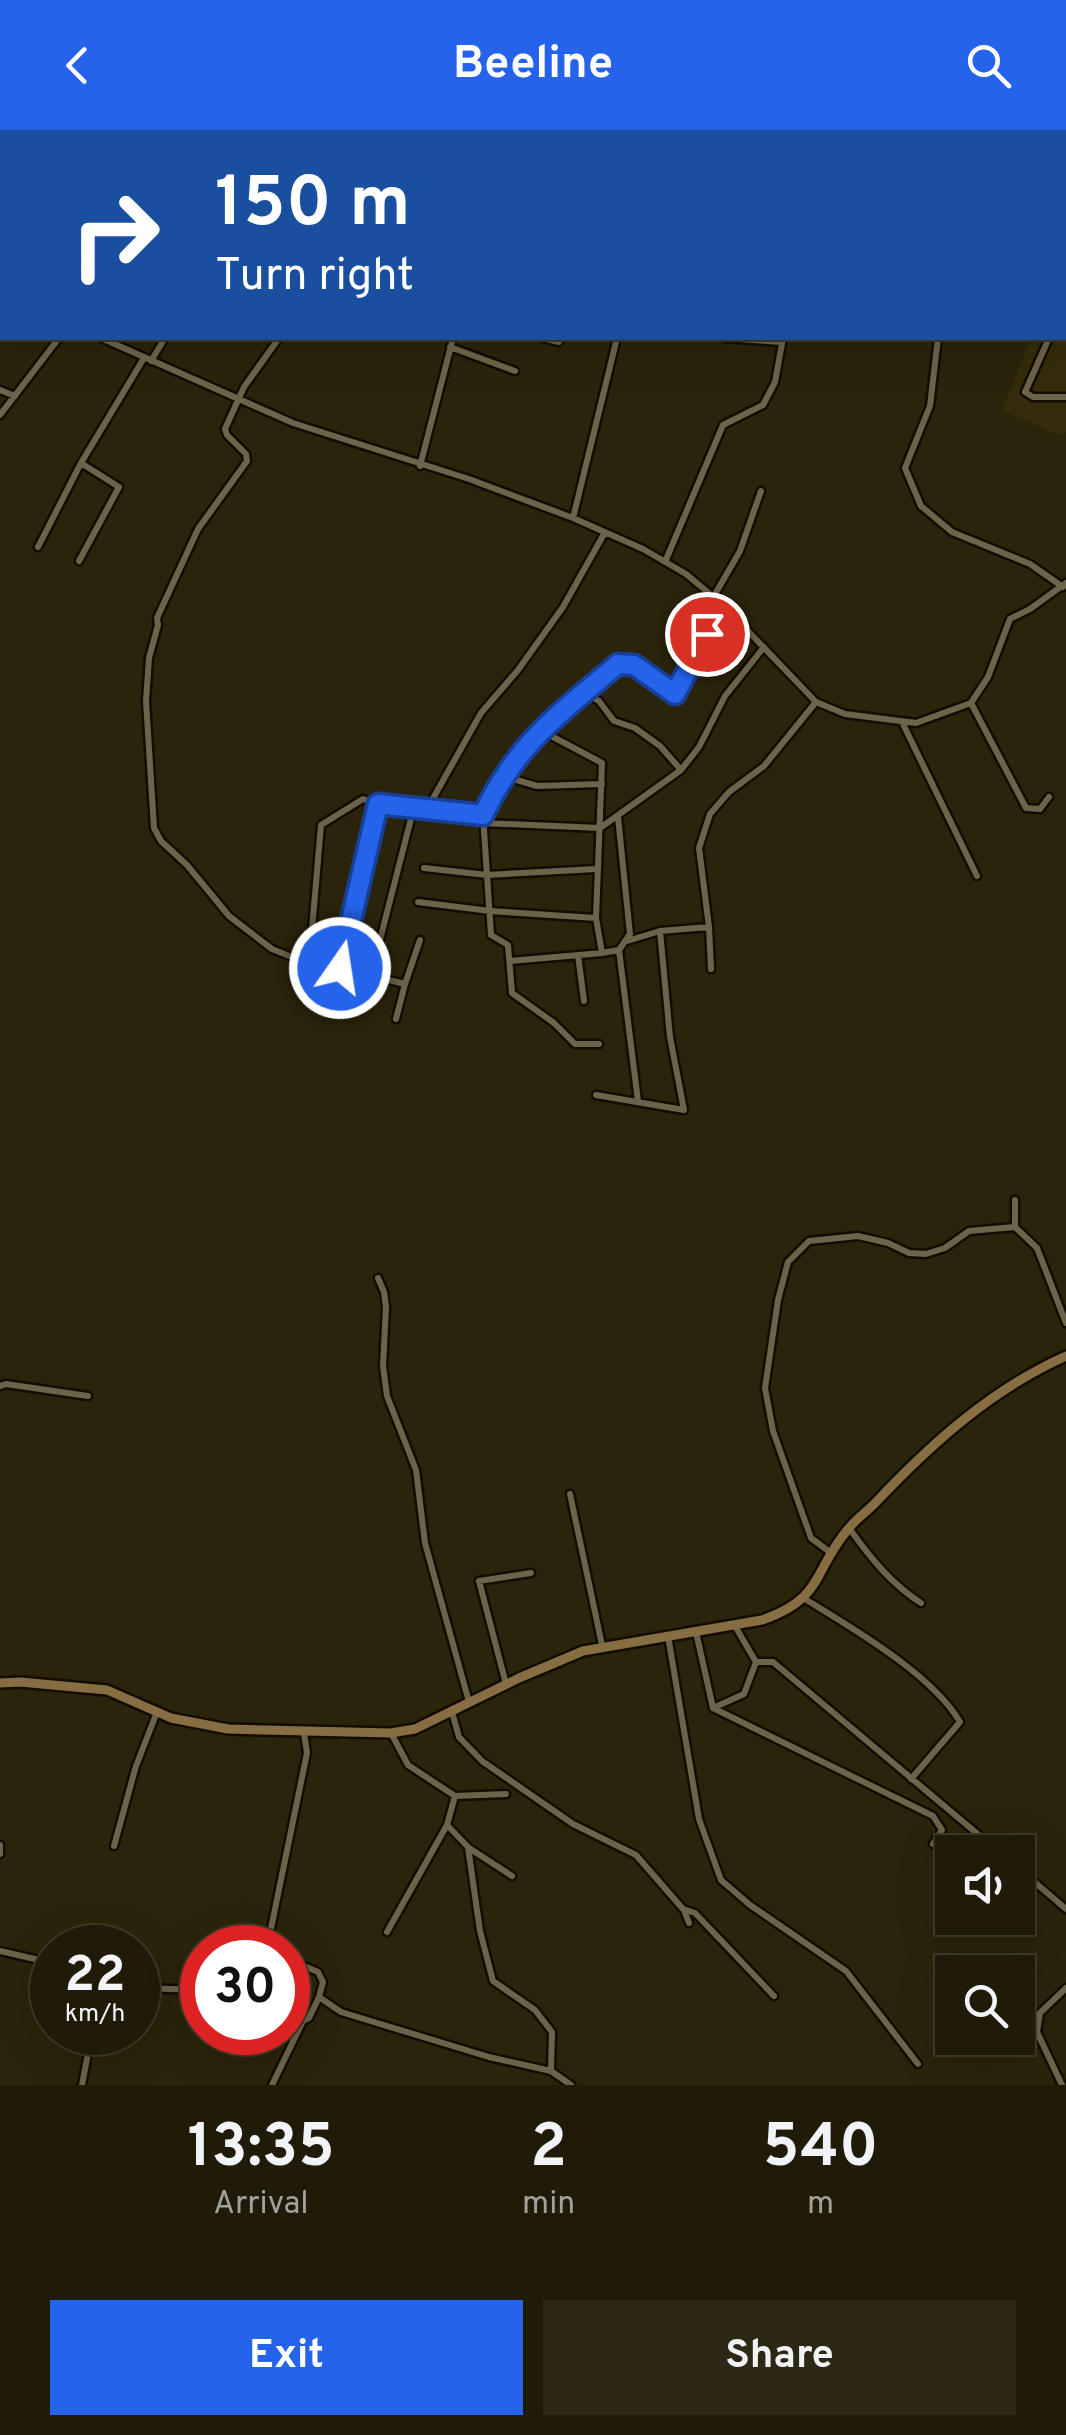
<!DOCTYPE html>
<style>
body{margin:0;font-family:Overpass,sans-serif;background:#2d2816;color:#f1f3f6;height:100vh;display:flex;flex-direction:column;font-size:38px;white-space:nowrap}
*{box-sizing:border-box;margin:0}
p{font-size:32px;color:#a2a19c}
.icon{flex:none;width:55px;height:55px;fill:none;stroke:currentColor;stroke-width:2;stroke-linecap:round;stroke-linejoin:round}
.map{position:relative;height:1955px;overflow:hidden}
.drawer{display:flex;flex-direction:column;background:#201b08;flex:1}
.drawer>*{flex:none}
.banner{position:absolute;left:0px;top:0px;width:1068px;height:210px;box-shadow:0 10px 40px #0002,0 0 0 2px #3d3929;background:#1a4fa0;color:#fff;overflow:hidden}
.fabs{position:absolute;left:935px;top:1705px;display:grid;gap:20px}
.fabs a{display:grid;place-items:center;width:100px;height:100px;border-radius:0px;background:#201b08;box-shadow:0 10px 40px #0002,0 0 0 2px #3d3929;font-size:50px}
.speed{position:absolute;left:30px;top:1795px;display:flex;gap:20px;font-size:50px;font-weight:700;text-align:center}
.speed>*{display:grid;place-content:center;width:130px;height:130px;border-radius:50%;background:#201b08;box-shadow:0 10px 40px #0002,0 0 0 2px #3d3929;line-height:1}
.speed small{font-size:25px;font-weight:400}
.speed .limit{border:15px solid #d22;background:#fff;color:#111}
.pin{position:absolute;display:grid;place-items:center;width:85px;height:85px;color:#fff;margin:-42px;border:5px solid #fff;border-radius:50%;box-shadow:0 2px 10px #0007}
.me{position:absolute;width:110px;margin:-55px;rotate:13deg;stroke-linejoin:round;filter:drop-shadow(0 0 8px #0008)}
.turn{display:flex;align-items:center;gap:35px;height:210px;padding:0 50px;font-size:45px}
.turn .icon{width:130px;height:130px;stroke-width:2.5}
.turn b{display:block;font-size:70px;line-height:85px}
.eta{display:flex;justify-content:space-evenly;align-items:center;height:170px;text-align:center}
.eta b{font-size:60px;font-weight:700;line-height:70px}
.button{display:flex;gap:20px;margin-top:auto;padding:20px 50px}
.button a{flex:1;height:115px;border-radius:0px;background:#2563eb;color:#fff;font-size:40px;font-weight:700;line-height:115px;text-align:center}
.button a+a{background:#2d2816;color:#f1f3f6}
header{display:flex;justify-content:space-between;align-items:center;height:130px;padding:0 50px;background:#2563eb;color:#fff;font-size:45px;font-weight:700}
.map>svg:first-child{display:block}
</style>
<header><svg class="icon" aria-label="back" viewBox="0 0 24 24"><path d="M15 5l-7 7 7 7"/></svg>Beeline<svg class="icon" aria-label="search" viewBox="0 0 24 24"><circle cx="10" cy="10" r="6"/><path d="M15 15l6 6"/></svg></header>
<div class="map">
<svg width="1066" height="1955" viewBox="0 0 1066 1955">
<rect width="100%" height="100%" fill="#2a240b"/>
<!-- built -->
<path fill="#352c0b" d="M1066,118V302L1057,305L1002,280L1031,208H1065Z"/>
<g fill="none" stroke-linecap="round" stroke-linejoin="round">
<defs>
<path id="street" d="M67,2L69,0
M142,2V0
M307,2L309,0
M426,2L428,0
M824,2L825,0
M1052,2L1053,0
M0,99L2,96
M0,159L2,160
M1065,171L1066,168
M101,208L293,293L469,349L573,388L643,419L686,444L723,475L816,572L845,584L916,593L971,573L988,547L1010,489L1030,479L1066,453
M279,208L244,257L225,299L227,305L246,324L247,331L198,399L157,488L158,495L149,528L146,571L154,698L161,711L187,735L229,786L272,819L309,834L340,838
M543,208L559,212
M724,208L782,212
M938,208L930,276L905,338L921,376L952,402L1030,434L1063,457
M1049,208L1025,262L1033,267H1066
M450,217L515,241
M151,231L165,208
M0,260L15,266
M0,285L59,208
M420,336L453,208
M573,388L617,208
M38,417L81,333
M79,431L119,357L81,333L144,228
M665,432L723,295L763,275L775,252L783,208
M714,466L740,421L761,361
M585,563L599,571L614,591L635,598L660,616L681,640
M971,573L1026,678L1040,679L1049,667
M903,594L977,746
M540,600L602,633L596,788L602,823L619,820L638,971
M503,646L537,656L602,654
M414,677L378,674L340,838L405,854L420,810
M427,679L481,583L518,540L563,477L604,404
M618,687L630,804L619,820
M482,693L600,698L681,640L699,617L725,566L764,517
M424,738L487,745L596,739
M418,772L490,781L596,788
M709,797L711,839
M627,811L660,801
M578,825L584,871
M510,831L602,823
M309,834L321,695L363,669L378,674
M363,876L414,677L483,685
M396,889L405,854
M599,914H575L554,893L512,863L508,815L491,805L483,685L502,645L540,600L618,534L634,535L675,564L723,475
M596,965L684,980L670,907L660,801L709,797L699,718L710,684L729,662L764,636L816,572
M1015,1070V1097L1037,1118L1066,1193
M378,1148L384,1162L386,1177L383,1236L387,1266L416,1340L425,1413L469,1572
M0,1256L6,1254L88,1266
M570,1364L602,1515
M849,1398C869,1426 891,1454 921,1473
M831,1423L811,1408L773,1301L765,1258L778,1170L788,1132L809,1111L858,1106L888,1113L909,1123L926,1124L945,1118L969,1101L1015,1097
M805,1469C852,1498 932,1544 960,1592L911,1649
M735,1496L756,1532H773L999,1722
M696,1502L713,1578L933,1686L942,1700L933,1714
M668,1506L699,1689L721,1750L750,1775L846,1841L918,1934
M506,1554L479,1451L531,1443
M713,1578L744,1564L756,1532
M452,1582L459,1607L482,1631L573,1694L636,1725L683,1779L695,1783L774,1866
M455,1666L506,1664
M0,1715V1724
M114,1716L136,1636L157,1582
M469,1718L512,1746
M1018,1738L1066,1779
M684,1780L689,1793
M387,1802L447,1695
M267,1818L307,1623L304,1603
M0,1821L52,1833
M288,1829L318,1842L323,1852L319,1867L341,1882L489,1927L551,1941L552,1902L535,1880L493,1851L480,1801L468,1717L447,1695L455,1666L408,1635L391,1603
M138,1858L202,1860
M288,1887L300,1892L309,1888L319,1867
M551,1941L571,1955
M82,1955L92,1902
M272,1955L303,1891
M1062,1955L1037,1902L1040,1883L1066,1858"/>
<path id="secondary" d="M0,1553L20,1552L107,1560L171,1588L228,1599L391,1603L415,1599L519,1548L583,1521L762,1490C825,1468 812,1441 849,1398C857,1388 868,1381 877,1371C932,1313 992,1259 1066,1226"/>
</defs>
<!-- street casing -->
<use href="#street" stroke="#130c00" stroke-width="11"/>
<!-- secondary casing -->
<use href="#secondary" stroke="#130c00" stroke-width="14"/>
<!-- street -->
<use href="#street" stroke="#6b644a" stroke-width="6"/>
<!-- secondary -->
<use href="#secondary" stroke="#876d42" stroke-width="9"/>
</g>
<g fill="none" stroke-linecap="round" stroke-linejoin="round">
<defs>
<path id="route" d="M340,838L378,674L483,685C517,613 559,584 618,534L634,535L675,564L707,504"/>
</defs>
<!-- route casing -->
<use href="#route" stroke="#184099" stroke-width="25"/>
<!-- route -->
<use href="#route" stroke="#2563eb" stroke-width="18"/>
</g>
</svg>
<div class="fabs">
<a><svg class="icon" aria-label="sound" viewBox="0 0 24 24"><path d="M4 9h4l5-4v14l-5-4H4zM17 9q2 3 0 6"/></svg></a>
<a><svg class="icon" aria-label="search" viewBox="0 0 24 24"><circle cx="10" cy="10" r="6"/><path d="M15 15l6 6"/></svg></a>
</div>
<div class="speed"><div>22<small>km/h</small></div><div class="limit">30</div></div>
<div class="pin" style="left:707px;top:504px;background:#d93025"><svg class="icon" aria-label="arrive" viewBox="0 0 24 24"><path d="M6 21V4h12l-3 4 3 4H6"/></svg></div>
<svg class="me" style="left:340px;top:838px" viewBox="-20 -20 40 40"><circle r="17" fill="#2563eb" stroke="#fff" stroke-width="3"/><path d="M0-11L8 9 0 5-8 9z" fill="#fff"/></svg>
<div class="banner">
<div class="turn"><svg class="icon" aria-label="right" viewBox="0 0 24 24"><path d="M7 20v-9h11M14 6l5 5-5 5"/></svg><div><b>150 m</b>Turn right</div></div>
</div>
</div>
<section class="drawer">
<div class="eta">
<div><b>13:35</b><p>Arrival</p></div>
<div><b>2</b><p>min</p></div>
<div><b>540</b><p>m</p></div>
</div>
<div class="button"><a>Exit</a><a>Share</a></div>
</section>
